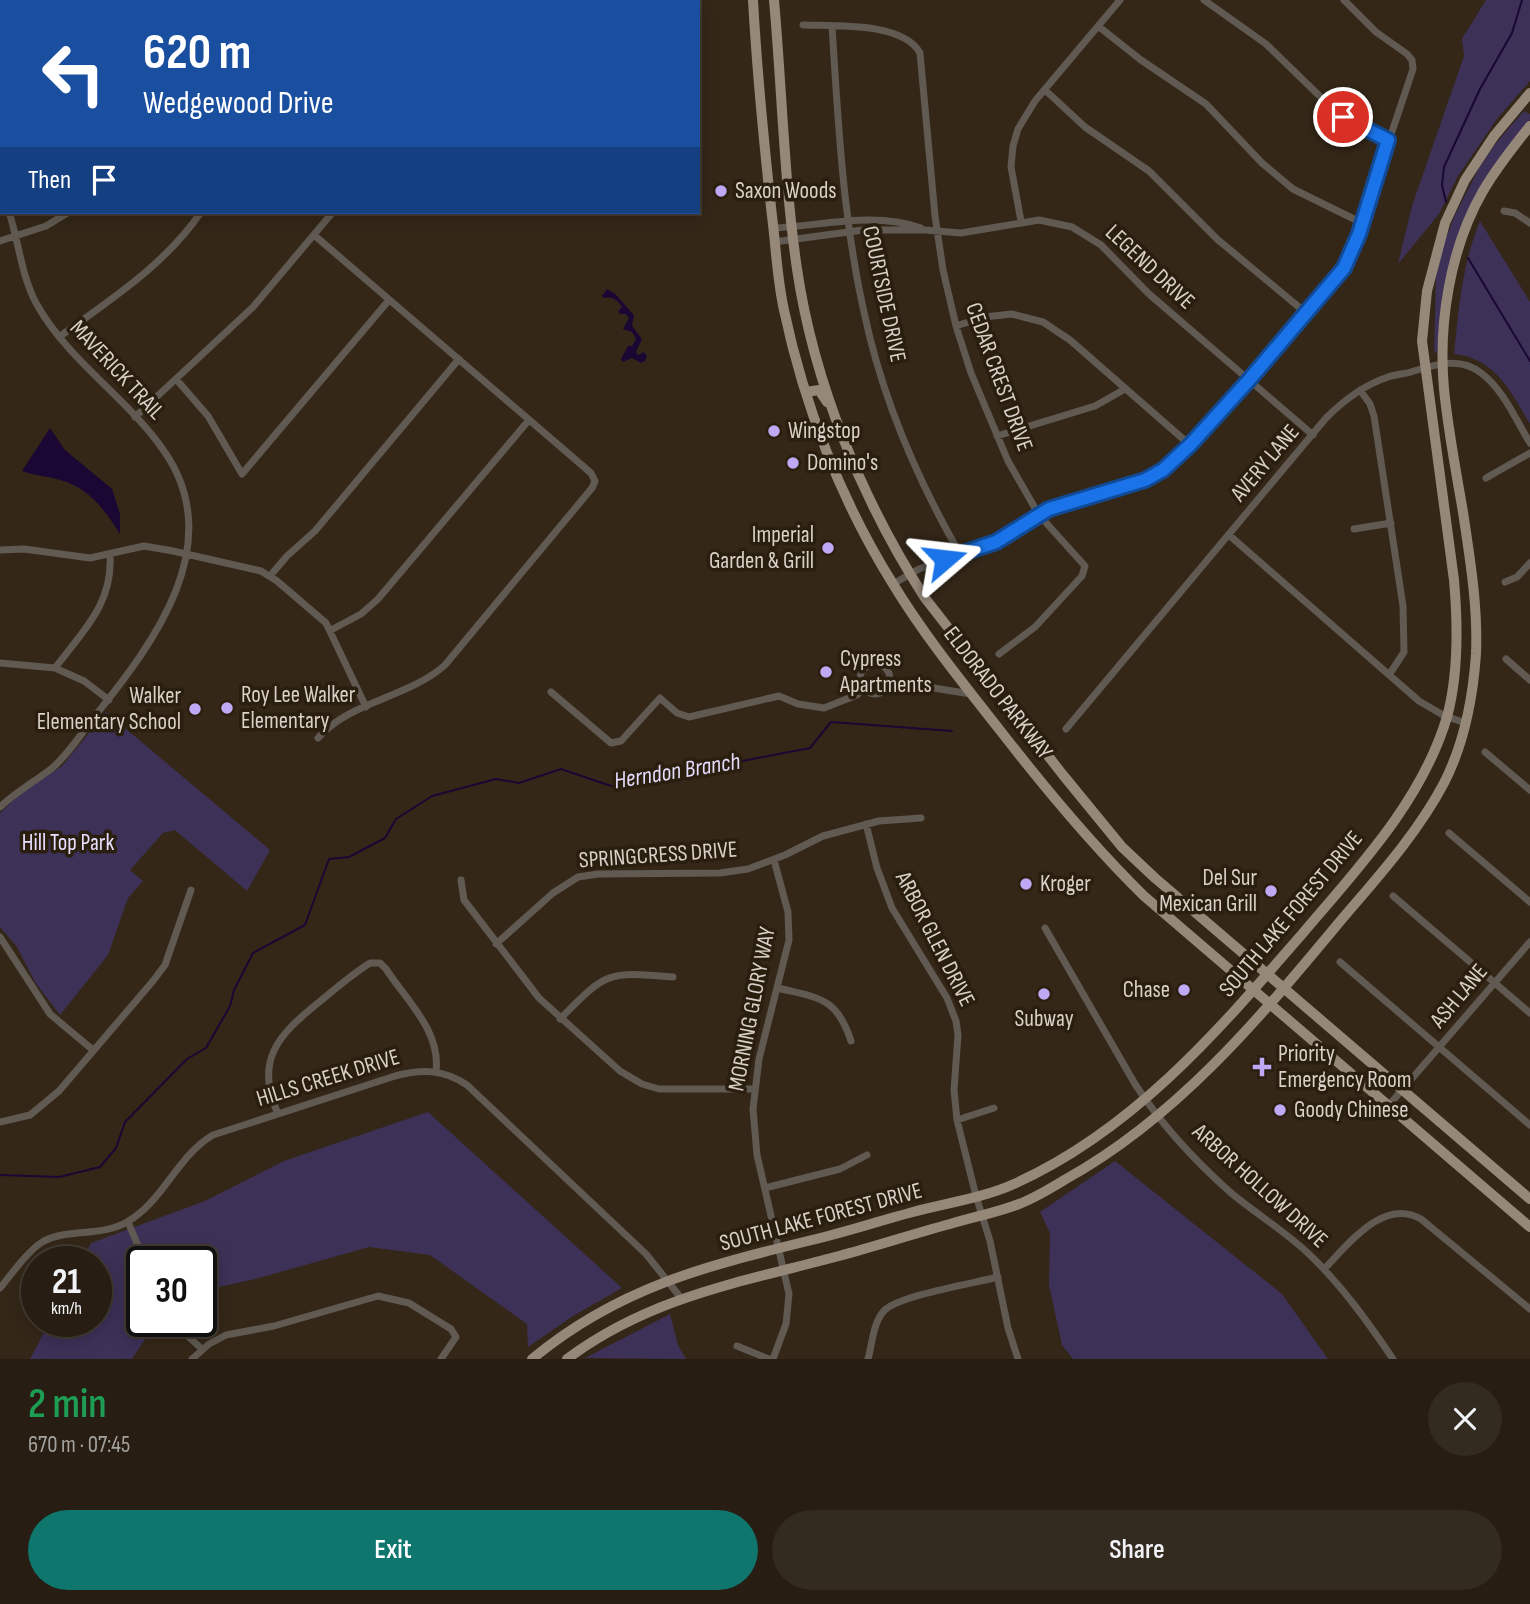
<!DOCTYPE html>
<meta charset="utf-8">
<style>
body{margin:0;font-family:"Sofia Sans Condensed",sans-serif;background:#332a20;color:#f1f3f6;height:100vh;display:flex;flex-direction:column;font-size:26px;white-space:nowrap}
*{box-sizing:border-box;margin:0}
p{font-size:23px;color:#a4a29f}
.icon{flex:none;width:38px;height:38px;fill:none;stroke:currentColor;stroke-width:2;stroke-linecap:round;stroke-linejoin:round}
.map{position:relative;height:1359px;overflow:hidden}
.details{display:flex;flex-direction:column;background:#271d12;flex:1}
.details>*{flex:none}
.banner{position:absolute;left:0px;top:0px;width:700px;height:214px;box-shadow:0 4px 18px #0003,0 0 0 2px #433b32;background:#1a4fa0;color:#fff;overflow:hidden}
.speed{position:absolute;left:21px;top:1246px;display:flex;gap:14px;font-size:35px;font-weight:700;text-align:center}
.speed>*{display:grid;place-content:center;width:91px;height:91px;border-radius:50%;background:#271d12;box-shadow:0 4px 18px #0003,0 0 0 2px #433b32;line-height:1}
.speed small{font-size:18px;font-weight:400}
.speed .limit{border:4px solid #111;border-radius:10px;background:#fff;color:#111}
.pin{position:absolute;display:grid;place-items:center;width:60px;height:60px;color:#fff;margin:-30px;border:4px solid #fff;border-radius:50%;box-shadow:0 2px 7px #0007}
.me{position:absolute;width:77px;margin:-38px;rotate:73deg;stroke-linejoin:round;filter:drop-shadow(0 0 5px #0008)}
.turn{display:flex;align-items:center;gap:24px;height:147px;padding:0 28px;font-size:32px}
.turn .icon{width:91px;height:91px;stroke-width:2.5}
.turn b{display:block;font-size:49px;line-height:60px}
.then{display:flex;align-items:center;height:66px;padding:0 28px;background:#0003;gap:14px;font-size:26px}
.round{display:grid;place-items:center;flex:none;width:74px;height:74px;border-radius:37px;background:#332a20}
.headline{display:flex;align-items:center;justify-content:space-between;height:119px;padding:0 28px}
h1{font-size:42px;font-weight:600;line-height:52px;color:#1e9e55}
.primary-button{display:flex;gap:14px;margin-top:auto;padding:14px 28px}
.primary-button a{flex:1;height:80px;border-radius:42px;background:#0f766e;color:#fff;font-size:28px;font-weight:600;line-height:80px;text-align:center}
.primary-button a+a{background:#332a20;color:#f1f3f6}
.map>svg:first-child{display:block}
</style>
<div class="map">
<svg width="1530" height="1359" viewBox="0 0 1530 1359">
<rect width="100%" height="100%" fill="#342718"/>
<!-- green -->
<path fill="#3d3157" d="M1486,0H1530V81L1497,119L1458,176L1439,214L1398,264L1412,206L1464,56L1462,39Z
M1524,111L1530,114V120L1504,154L1462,230L1440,347L1434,354L1436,276L1443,246L1454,217L1479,168L1496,143Z
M1480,221L1530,302V424C1511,392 1495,358 1454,354C1459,308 1462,264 1480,221Z
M106,712L270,850L247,891L175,830L163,833L130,870L143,881L128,898L108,955L60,1015L35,982L17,947L0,927V813L21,793L62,766Z
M428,1112L622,1288L573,1316L528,1347L527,1324L430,1255L369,1247L259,1278L201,1291V1262H142V1321H157L132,1359H30L50,1321H96V1262H81L91,1243L205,1201L284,1161Z
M1115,1161L1282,1294L1328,1359H1073L1062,1345L1049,1285L1050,1233L1040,1212Z
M670,1314L678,1345L686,1359L585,1358Z"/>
<!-- water -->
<path fill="#1a0733" d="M607,289C620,295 624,306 634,315L632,326L642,339L636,352L638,355L644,352L647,356L645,361L641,363L632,358L623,362L621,359L628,346H632L636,339L632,332L623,329L629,318L626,314H620L618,311L622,307C618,300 612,296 604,298L602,296Z
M50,428L65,450L112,489L120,514V534C105,510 88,487 60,480C47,476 36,476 22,471Z"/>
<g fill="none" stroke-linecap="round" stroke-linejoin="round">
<!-- stream -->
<path stroke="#1a0733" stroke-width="2" d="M366,0L373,2
M581,0L584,2
M446,2L449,0
M630,2L633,0
M1446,202L1442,185L1444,167L1480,89L1512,33L1522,0
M1468,258L1530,361
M0,1175L59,1177L100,1167L116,1148L125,1122L187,1059L206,1048L230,1006L234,990L253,953L305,925L329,859L349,857L385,838L396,819L432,796L496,779L519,783L561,769L611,786L680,773L810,748L831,722L952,731"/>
<!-- minor -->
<path stroke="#605a52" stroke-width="7" d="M38,0L40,2
M186,0L188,2
M273,0L276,2
M1204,0L1266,44L1333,109L1354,124L1388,140
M229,2L230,0
M506,2L507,0
M803,25C835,26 903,22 920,53L935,216L943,270L956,326L971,373L1008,461L1039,515L1085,566L1082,576L1035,627L999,654
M832,26C838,121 843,219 864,312C882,398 917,479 960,554
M1098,26L1141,60L1206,104L1262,163L1293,189L1362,223
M1045,90L1085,127L1149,171L1217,239L1306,313
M0,144L2,143
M0,192L2,195
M1504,211L1515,213L1530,223
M1021,221L1011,167L1013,146L1018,129L1035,101L1120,0
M773,228C822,226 873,211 921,228
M314,235L591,473L595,481L592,488L445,665C408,698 350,701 318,738
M0,241L46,226L69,212
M774,242L863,230H925L961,233L1039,220L1072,227L1101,245L1149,294L1313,435
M956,326L984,317L1012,314L1043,322L1070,340L1190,445
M59,337C111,299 165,265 201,212
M176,379L208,416L242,474L389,300
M1360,390L1370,404L1374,416L1403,606L1404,652L1389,675
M135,417L253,307L333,212
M997,436L1095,406L1125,389
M1486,478L1530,453
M1354,529L1391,523
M1229,535L1419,701L1443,715L1465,723
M0,550L24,549L90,558L144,546L173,551L261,571L277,581L326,623L366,707
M270,576L287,556L315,531L459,359
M1505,582L1517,577L1530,563
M893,584L919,569L996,542L1050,509L1145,480L1163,469L1190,445L1249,380L1332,284L1349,260L1413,69L1412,60L1407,54L1376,32L1344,0
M331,630L361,614L378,599L529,420
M1506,659L1530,680
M0,663L55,668L84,681L109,700
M860 679a15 15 0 1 1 30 0a15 15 0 1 1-30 0Z
M55,668C83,631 113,604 110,555
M890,681L971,694
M551,692L611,743L621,741L660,698L677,713L689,717L779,696L798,704L824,708L857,695L864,688
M1066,729L1326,418C1344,400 1364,385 1388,377C1397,374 1406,374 1414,371C1436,364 1461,357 1481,373C1503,389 1516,420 1530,443
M1485,752L1530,790
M0,807C16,792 34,782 51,769C68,755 81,734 95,716C153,644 229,544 164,451C127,397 68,361 36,303C21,274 19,243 9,212
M866,824L877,868L892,908L947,998L956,1021L958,1035L954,1090L957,1120L976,1196L990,1241L1008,1328L1018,1359
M1449,833L1530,902
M461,880L464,900L539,998L620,1071L642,1084L659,1089H754
M1393,896L1530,1013
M1045,928L1135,1084C1161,1124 1194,1160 1230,1192C1256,1214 1285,1231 1310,1255C1342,1286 1368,1322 1393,1359
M0,937L50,1014L93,1050
M496,944L553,893L578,877L598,874L720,873L748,869L785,855L823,836L879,821L921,818
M1340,962L1530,1125
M778,988C818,998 837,997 851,1041
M560,1019C606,972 607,971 673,977
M1389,1105L1530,942
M278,1114C254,1061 278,1035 318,1003C335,989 351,975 370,963H380L386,969C406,1000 441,1031 436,1071
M957,1120L994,1108
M0,1122L30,1115L59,1091L153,981L165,965L191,890
M765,1188L840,1169L867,1155
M128,1222L145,1262
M1324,1269C1348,1245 1383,1197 1421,1219L1530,1309
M0,1288C11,1275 29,1249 44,1241C70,1228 101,1237 127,1222C163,1202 177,1156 213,1135L395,1076C422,1069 443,1069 467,1085L646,1254L681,1298
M171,1321L202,1349
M737,1346L769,1359
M192,1359L209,1344L226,1335L274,1326L378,1296L409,1303L451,1329L456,1337L441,1359
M773,1359L786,1324L789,1294L757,1155L753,1109L759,1059L789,940L788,912L774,860
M868,1359C872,1345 873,1324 883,1312C895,1296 975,1283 998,1277"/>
<!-- major -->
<path stroke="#958879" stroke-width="10" d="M753,0C757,72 764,144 772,216C776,247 777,279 784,310C804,405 841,501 893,584C924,635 962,682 999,729C1044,787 1092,845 1144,896L1530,1227
M774,0C782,90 784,180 797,269C814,384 862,500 925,598L1063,775L1122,847L1155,878L1530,1199
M806,392L819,390L827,402
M532,1359C619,1287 706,1266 812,1240C846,1232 879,1221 913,1212C946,1203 983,1198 1014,1184C1134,1130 1219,1030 1303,933C1358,868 1422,801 1447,717C1459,673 1458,625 1454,580L1422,341L1427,291L1445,223L1465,180L1494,136L1530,93
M567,1359C650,1297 741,1282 839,1256C876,1246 913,1234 950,1224C973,1217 996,1213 1019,1204C1035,1198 1051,1188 1066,1179C1176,1118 1258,1020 1337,925C1375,880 1416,836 1444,783C1464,744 1473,697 1476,654C1478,606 1470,559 1463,512C1456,471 1448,430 1444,389C1438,324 1450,248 1483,191C1497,167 1513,147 1530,126"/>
</g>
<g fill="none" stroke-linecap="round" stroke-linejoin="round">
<defs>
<path id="route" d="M945,559L996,542L1049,509L1145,480L1163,470L1190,445L1249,380L1344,268L1359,234L1388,140L1343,117"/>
</defs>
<!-- route casing -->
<use href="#route" stroke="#114b97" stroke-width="18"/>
<!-- route -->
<use href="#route" stroke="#1a73e8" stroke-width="12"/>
</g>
<!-- markers -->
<g fill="#bfa9f4" stroke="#2a1e0e" stroke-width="2.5">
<circle cx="721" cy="191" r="7"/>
<circle cx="774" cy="431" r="7"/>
<circle cx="793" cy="463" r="7"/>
<circle cx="828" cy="548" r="7"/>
<circle cx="826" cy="672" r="7"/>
<circle cx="227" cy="708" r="7"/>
<circle cx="195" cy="709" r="7"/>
<circle cx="1026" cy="884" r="7"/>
<circle cx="1271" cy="891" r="7"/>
<circle cx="1184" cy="990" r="7"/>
<circle cx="1044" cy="994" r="7"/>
<path d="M1258.5 1056.5h7v7h7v7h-7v7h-7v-7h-7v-7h7z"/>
<circle cx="1280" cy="1110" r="7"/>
</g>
<g text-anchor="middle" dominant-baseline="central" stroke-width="7" stroke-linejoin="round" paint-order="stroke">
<!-- poi labels -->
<g font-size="23" fill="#d9d0c7" stroke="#2a1e0e" text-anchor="start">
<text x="735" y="191">Saxon Woods</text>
<text x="788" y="431">Wingstop</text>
<text x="807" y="463">Domino's</text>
<text x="814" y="535" text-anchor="end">Imperial<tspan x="814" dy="26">Garden &amp; Grill</tspan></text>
<text x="840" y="659">Cypress<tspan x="840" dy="26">Apartments</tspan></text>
<text x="241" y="695">Roy Lee Walker<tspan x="241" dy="26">Elementary</tspan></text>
<text x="181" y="696" text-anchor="end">Walker<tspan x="181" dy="26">Elementary School</tspan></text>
<text x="1257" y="878" text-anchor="end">Del Sur<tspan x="1257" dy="26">Mexican Grill</tspan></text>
<text x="1040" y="884">Kroger</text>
<text x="1170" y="990" text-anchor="end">Chase</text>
<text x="1044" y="1019" text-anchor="middle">Subway</text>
<text x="1278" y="1054">Priority<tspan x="1278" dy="26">Emergency Room</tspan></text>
<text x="1294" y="1110">Goody Chinese</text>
</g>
<!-- street labels -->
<g font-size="23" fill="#d9d0c7" stroke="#2a1e0e">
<text transform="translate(1150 267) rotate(43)">LEGEND DRIVE</text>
<text transform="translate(884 294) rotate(78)">COURTSIDE DRIVE</text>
<text transform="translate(117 370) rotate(47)">MAVERICK TRAIL</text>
<text transform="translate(999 377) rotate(70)">CEDAR CREST DRIVE</text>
<text transform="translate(1265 463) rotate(-50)">AVERY LANE</text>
<text transform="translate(998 693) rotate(52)">ELDORADO PARKWAY</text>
<text transform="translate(658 855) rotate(-4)">SPRINGCRESS DRIVE</text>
<text transform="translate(1291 914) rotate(-50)">SOUTH LAKE FOREST DRIVE</text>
<text transform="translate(935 939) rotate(63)">ARBOR GLEN DRIVE</text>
<text transform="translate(1459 996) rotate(-50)">ASH LANE</text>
<text transform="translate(752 1009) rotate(-79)">MORNING GLORY WAY</text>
<text transform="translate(328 1078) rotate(-17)">HILLS CREEK DRIVE</text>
<text transform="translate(1260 1186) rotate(42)">ARBOR HOLLOW DRIVE</text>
<text transform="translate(821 1217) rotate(-15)">SOUTH LAKE FOREST DRIVE</text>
</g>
<!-- park labels -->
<g font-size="23" fill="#e7dfff" stroke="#2a1e0e">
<text x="68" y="843">Hill Top Park</text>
</g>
<!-- water labels -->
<g font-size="24" font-style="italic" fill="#e4dcfc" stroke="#2a1e0e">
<text transform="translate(677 771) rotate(-9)">Herndon Branch</text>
</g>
</g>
</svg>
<div class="speed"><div>21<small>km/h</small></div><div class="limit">30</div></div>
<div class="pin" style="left:1343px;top:117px;background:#d93025"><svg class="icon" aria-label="arrive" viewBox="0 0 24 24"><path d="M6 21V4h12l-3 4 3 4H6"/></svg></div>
<svg class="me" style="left:945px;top:559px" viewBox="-20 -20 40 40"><path d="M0-17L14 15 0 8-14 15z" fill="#1a73e8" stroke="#fff" stroke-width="4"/></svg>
<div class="banner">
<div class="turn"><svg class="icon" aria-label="left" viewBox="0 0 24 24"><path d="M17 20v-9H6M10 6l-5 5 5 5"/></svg><div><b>620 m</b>Wedgewood Drive</div></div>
<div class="then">Then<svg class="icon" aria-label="arrive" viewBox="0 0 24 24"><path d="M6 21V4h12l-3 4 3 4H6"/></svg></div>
</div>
</div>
<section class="details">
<div class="headline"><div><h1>2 min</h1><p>670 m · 07:45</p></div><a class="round"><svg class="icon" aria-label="close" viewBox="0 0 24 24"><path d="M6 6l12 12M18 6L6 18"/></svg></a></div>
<div class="primary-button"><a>Exit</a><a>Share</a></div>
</section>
